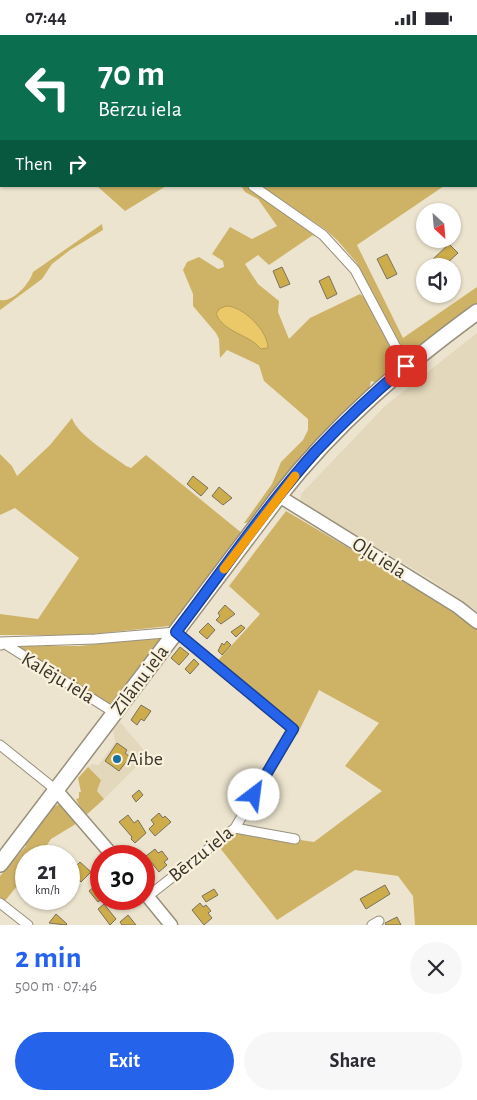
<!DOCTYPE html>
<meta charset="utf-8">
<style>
body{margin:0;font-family:"Alegreya Sans",sans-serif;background:#f7f7f7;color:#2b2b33;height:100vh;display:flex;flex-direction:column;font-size:19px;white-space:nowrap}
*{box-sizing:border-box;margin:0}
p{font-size:16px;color:#7c7c81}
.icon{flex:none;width:28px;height:28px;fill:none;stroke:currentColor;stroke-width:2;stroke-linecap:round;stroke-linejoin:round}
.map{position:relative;height:890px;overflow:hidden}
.drawer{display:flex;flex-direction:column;background:#fff;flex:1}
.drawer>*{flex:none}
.guide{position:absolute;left:0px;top:0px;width:478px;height:152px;box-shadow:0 1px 4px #0004;background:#0b6e4f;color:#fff;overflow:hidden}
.needle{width:32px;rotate:154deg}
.tools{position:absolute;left:416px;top:168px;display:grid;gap:10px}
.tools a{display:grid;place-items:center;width:45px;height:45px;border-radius:50%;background:#fff;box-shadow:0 1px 4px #0004;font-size:25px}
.speed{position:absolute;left:15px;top:810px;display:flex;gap:10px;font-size:25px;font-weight:700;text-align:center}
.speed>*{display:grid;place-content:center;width:65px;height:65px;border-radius:50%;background:#fff;box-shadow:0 1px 4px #0004;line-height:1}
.speed small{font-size:12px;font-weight:400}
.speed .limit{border:8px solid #d22;background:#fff;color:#111}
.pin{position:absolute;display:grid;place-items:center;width:42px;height:42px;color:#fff;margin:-21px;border-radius:10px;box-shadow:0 2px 8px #0006}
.me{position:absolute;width:55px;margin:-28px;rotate:30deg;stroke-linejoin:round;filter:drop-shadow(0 0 4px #0008)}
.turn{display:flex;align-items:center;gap:18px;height:105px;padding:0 15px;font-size:22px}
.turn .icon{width:65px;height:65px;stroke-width:2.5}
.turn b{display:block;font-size:35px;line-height:42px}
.then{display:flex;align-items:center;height:48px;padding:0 15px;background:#0003;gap:10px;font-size:19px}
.round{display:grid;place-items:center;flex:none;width:52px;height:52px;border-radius:26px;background:#f7f7f7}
.headline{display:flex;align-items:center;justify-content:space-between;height:85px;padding:0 15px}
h1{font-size:30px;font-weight:600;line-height:38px;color:#2563eb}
.primary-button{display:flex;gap:10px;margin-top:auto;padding:10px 15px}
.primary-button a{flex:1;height:58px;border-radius:30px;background:#2563eb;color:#fff;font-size:20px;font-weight:600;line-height:58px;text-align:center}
.primary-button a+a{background:#f7f7f7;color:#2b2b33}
.status{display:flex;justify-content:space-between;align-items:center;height:35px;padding:0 25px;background:#fff;direction:ltr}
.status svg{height:14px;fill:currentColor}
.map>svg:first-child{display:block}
</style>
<div class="status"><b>07:44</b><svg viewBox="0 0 49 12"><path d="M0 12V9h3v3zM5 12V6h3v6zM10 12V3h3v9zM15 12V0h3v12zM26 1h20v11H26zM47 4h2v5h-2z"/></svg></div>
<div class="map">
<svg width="477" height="890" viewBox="0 0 477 890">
<rect width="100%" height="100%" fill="#ece4ce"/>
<!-- built -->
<path fill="#e3d8bb" d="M477,298V577L430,544L300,467L301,459L386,370Z
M120,687L148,720L104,764L97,756L101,745L88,732L92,729L99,730L115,707L113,694Z"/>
<!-- green -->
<path fill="#ceb367" d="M97,151H166L125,176Z
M241,151H249L315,199L314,202L313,200L269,230L258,220L245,229L258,249L279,266L278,277L289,304L310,283L360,259L365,263L401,326L377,348L371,346L369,354L311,413L252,485L246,488H244L272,449L281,427L303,405L308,395V384L264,346L259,330L227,315L220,323L219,304L216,298L193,271V259L183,235L187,227L199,222L218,234L224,232L223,226L212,219L230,192L252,204L277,191L258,164L245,157Z
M259,151H444L357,210L403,303L477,252V270L419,311L407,315L402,312L356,227L338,206L326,195Z
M102,189L103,195L70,215L52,229L42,244L0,275V265C13,268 30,248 33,237Z
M72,383C77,400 112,420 126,431L131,433L146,420L243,499L176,587L169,591L84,600H0V579L38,584L79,523L15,473L0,480V419L12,431L17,441L50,410Z
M286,476L423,557L477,594V890H415L413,861L398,841L355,835L277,885L220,813L235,795L314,807L382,756L345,731L379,688L319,655L297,700L212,632L260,579L229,551Z
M160,602L162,604L111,672L12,611H79Z
M88,732L101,745L97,756L104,764L85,781L76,764L79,763V757H81L78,743Z
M59,769H62L79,787L51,804L40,821H26V840L4,867L0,864V841L26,811L25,810C34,796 44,776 59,769Z"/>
<!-- water -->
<path fill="#ebc969" stroke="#b59c57" d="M226,271C243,271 268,296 268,313L261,314C249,299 224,298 216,279L219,274Z"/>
<!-- building -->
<path fill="#cdac4b" stroke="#78715d" d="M449,209L458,218L444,231H436L431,226Z
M387,219L397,239L387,244L377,224Z
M282,232L290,249L280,253L273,236Z
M329,241L337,259L327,264L319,246Z
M193,441L208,453L201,461L187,449Z
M219,452L232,463L223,470L212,461Z
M225,570L235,579L221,589L216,585L220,581L218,578Z
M208,588L215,595L207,604L199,597Z
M241,590L245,593L236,602L231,597Z
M227,606L231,610L222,620L218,616L222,608L224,610Z
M180,612L189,619L179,630L171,623Z
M194,624L199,629L190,639L185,634Z
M141,670L151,676L144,686L141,684L137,690L131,685Z
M117,708L127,715L125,718L130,722L119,736L105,726Z
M139,755L143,760L136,767L132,761Z
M159,778L163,783L165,781L171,787L155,801L149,794L154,789L151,785Z
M128,780L134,788L138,785L146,798L135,808L131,804L132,802L119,787Z
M155,814L158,818L162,816L168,824L164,827L167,830L159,837L146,821Z
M80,827L91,837L81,847L71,836Z
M101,846L102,864L98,867L89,856Z
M385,850L390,859L366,874L360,864Z
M214,854L218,860L206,867L202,861Z
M200,868L203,872L206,870L211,876L208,878L212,883L204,890L192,875Z
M104,869L116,884L110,890L98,874Z
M56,879L67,889L66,890L49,888Z
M128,880L136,890H122L120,887Z
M397,882L401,890H386L385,888Z"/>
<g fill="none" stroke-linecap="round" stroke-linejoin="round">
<defs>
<path id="street" d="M21,0L23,1
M253,151L323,200L355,235L406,331
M0,607L95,604L176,597L293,694L235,793L147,862
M1,610L2,607L115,678
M0,710L56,755
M235,793L295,804
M0,868L28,890
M372,890L379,886"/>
<path id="secondary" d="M279,461L458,572L477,587
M56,755L113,821
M144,857L171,890"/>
<path id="highway" d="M0,829L279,461C335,389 403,331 477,277"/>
</defs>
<!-- street casing -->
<use href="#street" stroke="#98907c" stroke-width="11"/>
<!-- secondary casing -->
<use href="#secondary" stroke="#98907c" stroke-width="15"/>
<!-- highway casing -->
<use href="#highway" stroke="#98907c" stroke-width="18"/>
<!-- street -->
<use href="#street" stroke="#fff" stroke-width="9"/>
<!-- secondary -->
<use href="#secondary" stroke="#fff" stroke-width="12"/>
<!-- highway -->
<use href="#highway" stroke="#fff" stroke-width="15"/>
</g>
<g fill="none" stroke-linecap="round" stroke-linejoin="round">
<defs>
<path id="route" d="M254,760L293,694L176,597C222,537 265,473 315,417C344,386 374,358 406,331"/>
</defs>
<!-- route casing -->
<use href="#route" stroke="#184099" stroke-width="12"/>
<!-- route -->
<use href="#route" stroke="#2563eb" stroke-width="9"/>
<!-- slow -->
<path stroke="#f59e0b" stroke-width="9" d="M224,534L295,441"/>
</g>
<!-- markers -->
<circle fill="#1b6fa0" stroke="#f9f1db" stroke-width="2" cx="117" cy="724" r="5"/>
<g text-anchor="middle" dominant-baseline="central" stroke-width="4.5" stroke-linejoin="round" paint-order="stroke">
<!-- street labels -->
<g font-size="20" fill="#38342c" stroke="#f9f1db">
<text transform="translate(379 523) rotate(32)">Oļu iela</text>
<text transform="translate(58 643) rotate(31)">Kalēju iela</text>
<text transform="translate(140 645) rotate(-53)">Zīlānu iela</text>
<text transform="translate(201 819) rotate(-39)">Bērzu iela</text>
</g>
<!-- poi labels -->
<g font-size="20" fill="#38342c" stroke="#f9f1db" text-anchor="start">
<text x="127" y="724">Aibe</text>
</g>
</g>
</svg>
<div class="tools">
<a><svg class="needle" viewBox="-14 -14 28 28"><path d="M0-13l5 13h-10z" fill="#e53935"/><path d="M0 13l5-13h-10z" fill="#7c7c81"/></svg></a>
<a><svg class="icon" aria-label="sound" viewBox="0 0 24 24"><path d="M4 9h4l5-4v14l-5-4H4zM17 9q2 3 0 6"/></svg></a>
</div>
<div class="speed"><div>21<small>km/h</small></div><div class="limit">30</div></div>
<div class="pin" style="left:406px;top:331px;background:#d93025"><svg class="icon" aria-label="arrive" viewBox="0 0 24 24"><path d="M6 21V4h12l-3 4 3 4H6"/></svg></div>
<svg class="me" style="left:254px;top:760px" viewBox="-20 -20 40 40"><circle r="19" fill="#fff"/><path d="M0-13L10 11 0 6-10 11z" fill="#2563eb"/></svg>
<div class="guide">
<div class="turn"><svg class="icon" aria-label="left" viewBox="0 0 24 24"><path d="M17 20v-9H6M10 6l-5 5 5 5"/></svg><div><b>70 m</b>Bērzu iela</div></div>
<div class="then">Then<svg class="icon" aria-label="right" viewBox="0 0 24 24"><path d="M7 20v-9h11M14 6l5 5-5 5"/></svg></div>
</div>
</div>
<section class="drawer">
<div class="headline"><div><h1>2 min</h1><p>500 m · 07:46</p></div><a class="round"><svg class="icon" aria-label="close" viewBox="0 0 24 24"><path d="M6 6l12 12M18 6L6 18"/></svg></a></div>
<div class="primary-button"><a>Exit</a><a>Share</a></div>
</section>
